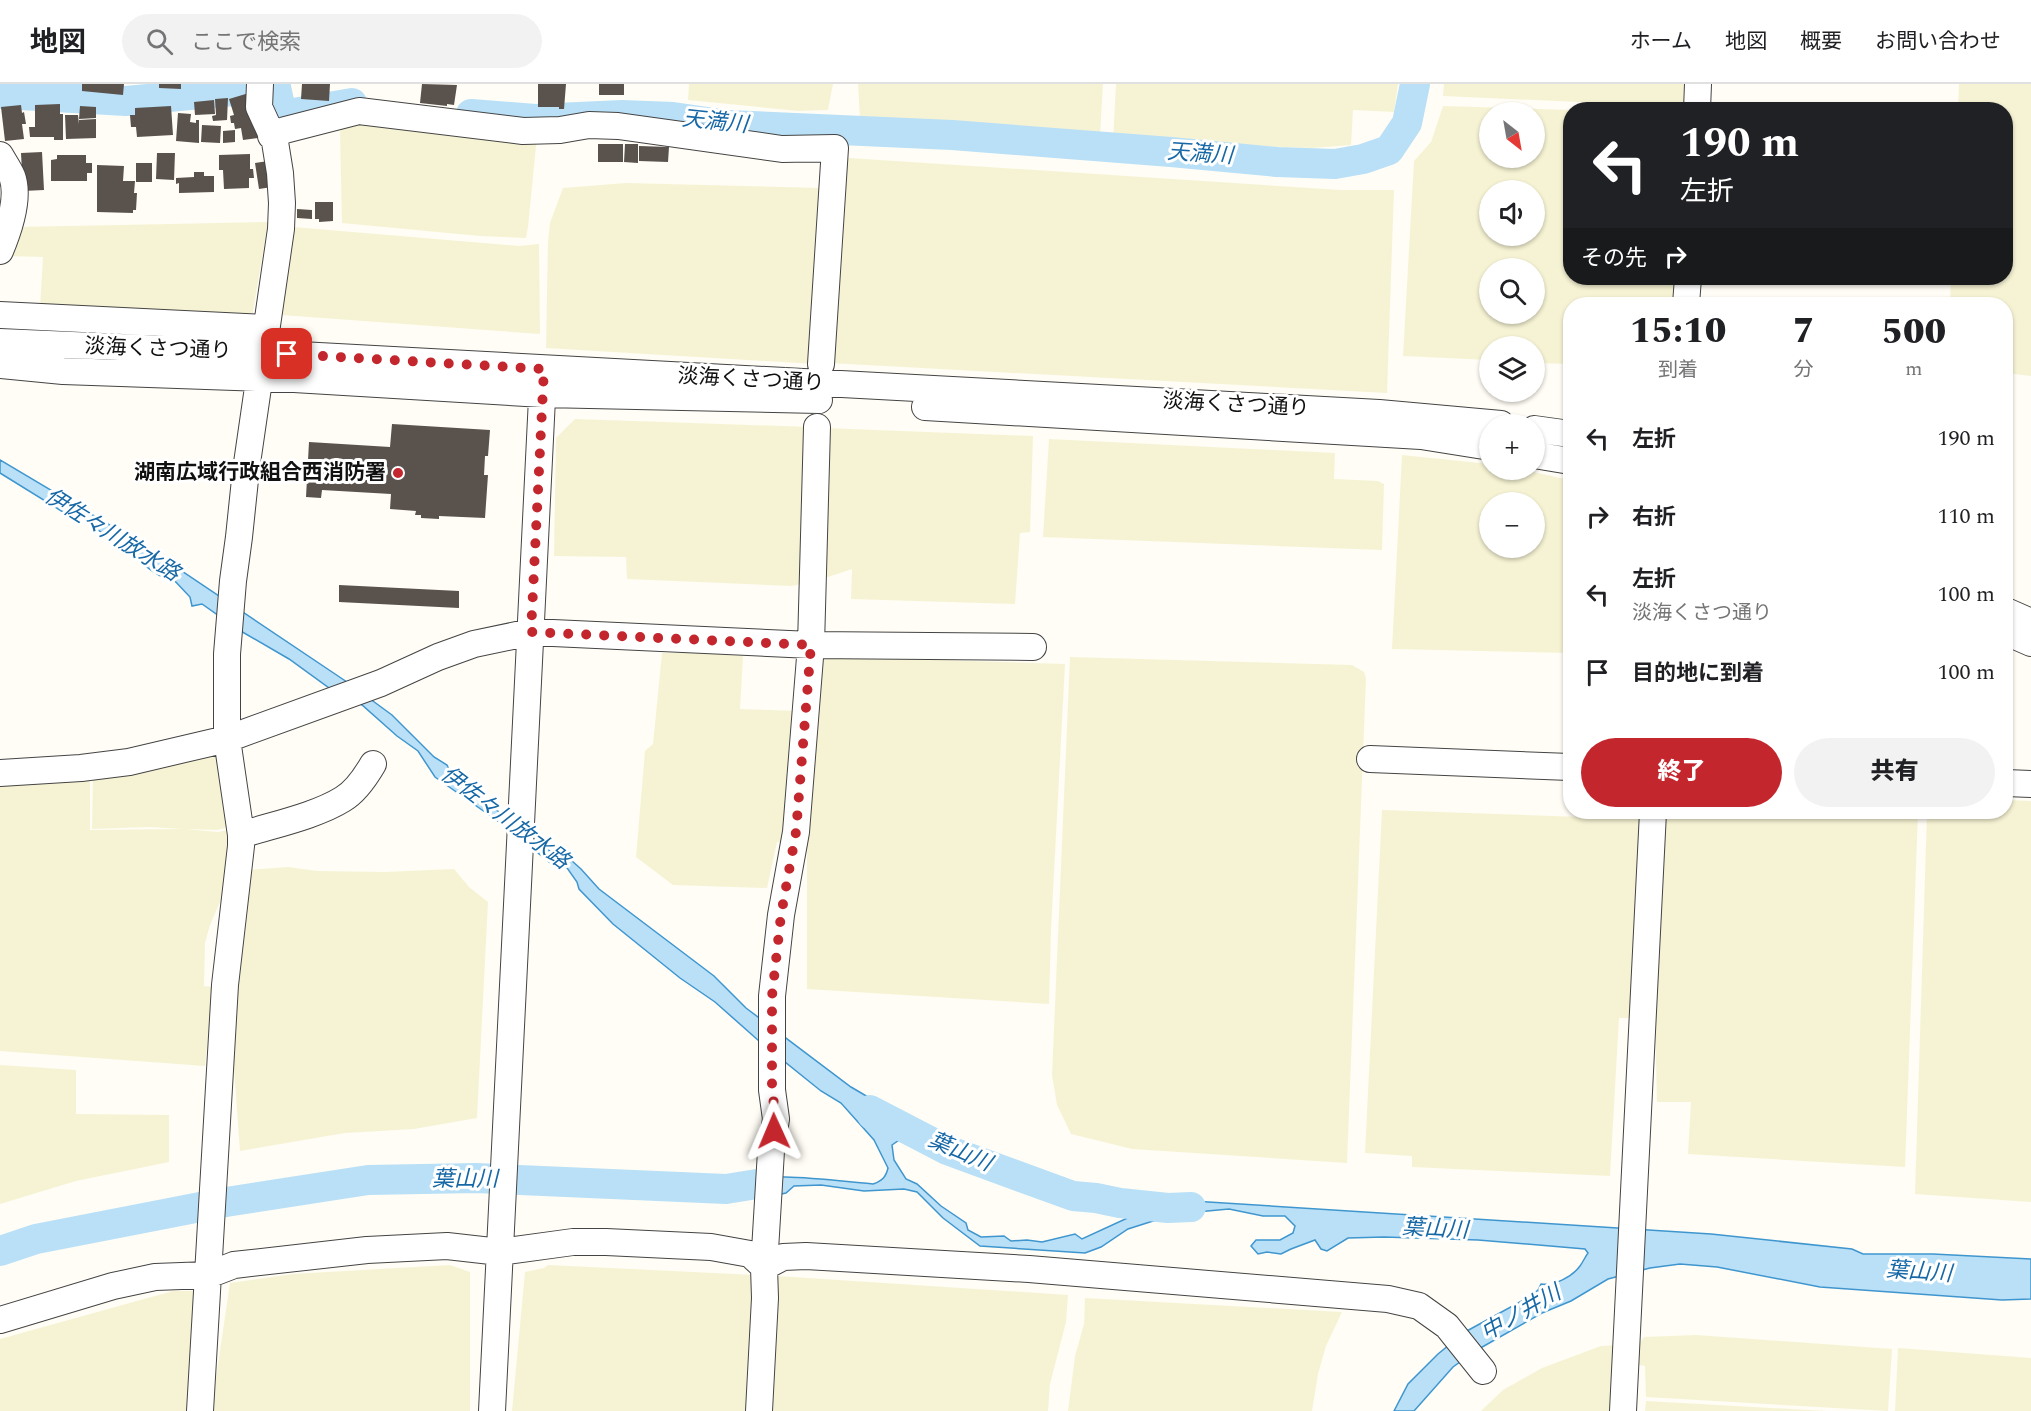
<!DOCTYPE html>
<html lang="ja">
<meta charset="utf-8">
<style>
body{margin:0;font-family:Spectral,"Noto Sans JP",serif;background:#f2f2f2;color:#202124;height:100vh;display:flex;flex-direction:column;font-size:22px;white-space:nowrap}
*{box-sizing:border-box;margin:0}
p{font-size:20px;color:#757577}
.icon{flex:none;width:33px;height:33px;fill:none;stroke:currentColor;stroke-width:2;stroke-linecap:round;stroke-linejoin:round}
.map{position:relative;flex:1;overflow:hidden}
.drawer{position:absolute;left:1563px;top:213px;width:450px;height:522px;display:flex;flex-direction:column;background:#fff;border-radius:24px;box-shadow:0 2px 4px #0004}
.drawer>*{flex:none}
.top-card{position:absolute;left:1563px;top:18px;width:450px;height:183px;border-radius:24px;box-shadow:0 2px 4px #0004;background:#202124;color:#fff;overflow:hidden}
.needle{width:39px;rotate:149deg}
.buttons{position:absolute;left:1479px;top:18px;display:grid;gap:12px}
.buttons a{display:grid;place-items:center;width:66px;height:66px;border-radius:50%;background:#fff;box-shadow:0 2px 4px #0004;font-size:30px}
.pin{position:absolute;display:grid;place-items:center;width:51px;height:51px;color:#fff;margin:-26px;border-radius:12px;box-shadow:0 3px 9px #0006}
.me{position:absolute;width:66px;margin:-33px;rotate:359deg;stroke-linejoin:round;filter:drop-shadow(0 0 4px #0008)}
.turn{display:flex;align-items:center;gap:21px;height:126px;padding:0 18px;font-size:27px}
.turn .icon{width:78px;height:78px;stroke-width:2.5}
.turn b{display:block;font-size:42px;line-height:51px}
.then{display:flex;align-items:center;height:57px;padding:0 18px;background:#0003;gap:12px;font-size:22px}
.eta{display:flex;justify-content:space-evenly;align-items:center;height:102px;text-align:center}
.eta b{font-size:36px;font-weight:800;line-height:42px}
.button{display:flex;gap:12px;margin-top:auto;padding:12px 18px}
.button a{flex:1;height:69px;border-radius:36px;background:#c4262e;color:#fff;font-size:24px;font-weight:800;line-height:69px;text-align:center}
.button a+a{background:#f2f2f2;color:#202124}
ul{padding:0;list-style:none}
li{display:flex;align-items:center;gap:18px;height:78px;padding:0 18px}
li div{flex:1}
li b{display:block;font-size:22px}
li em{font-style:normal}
header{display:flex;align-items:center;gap:36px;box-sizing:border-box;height:84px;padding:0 30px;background:#fff;border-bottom:2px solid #e0e0e0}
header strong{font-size:28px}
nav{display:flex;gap:33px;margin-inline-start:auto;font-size:21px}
.search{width:420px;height:54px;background:#f2f2f2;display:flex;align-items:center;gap:15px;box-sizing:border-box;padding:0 21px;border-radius:33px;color:#757577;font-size:22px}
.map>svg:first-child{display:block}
</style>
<header>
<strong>地図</strong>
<div class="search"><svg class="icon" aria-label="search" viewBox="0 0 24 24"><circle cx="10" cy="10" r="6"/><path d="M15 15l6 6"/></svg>ここで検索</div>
<nav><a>ホーム</a><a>地図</a><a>概要</a><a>お問い合わせ</a></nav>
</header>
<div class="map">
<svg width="2031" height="1327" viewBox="0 0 2031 1327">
<rect width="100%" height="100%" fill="#fffdf5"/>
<!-- farmland -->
<path fill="#f6f3d4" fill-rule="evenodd" d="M689,0H833L828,26L798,27L688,16Z
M858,0H1103L1100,51L860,35Z
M1116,0H1398L1394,28L1353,26L1351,61L1312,64L1113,57Z
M1444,0H1690L1689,23L1443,12Z
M1959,0H2031V292L2006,289V220H1950L1951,194H2006V26L1958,25Z
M1443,22L1570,26V194H1677L1674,220H1570V280L1535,279L1534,262H1490L1489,276L1403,272L1414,77L1431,58ZM1490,28H1534V74H1490ZM1490,106H1534V152H1490ZM1490,184H1534V230H1490Z
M342,37L537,52L528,143L526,154L480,152L342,139L340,49Z
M849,74L1341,106H1394L1387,309L830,279L843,78Z
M626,99L821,104L815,280L546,264L548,158L550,139L563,104Z
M268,138L252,233L40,224L43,173L7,172L19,143Z
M293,143L519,162L539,160L540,250L282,231Z
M575,335L810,343L807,495L797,501L791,502L627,495L626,473L554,472L556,354Z
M823,344L1033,352L1030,448L1020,449L1015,520L851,515L852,485L819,496Z
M1049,355L1335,369L1334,395L1378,397L1384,400L1382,466L1043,453Z
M1402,371L1489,380L1490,386H1524L1570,396V569L1392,565ZM1490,418H1534V464H1490Z
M662,569H702L743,572L740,625L800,627L787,759L777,758L767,804L673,801L636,773L645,667L653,660Z
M818,572L1065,580L1051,846L1049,920L807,905V731Z
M1070,573L1352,581L1364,588L1366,594L1347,1079L1132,1065L1071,1050L1057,1021L1052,991Z
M214,671L221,674L233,742L217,746L185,745L218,748L232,745L228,800L210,841L205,859L204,902L213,903L205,982L0,967V700L90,696V746L182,745L150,743L92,745L93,692L142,686Z
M2006,716L2031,717V1118L1915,1110L1927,728H2006Z
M1382,726L1640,735L1631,934H1619L1610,1092L1412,1083V1072L1365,1069Z
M1663,728H1918L1905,1083L1688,1070L1691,1018H1657L1655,935Z
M288,783L317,787L385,788L454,785L469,803L488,818L477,1034L414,1045L345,1049L240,1067L233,971L237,896L249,786Z
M0,981L76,986V1030L169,1031V1078L76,1097L0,1120Z
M450,1181L470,1188V1327H213L216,1294L230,1199L293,1190Z
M548,1181L755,1191L751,1327H512L525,1188L544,1184Z
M777,1192L1068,1211L1066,1238L1050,1300L1048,1327H769L773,1287Z
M173,1207H200L192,1327H0V1255Z
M1085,1214L1342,1228L1326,1262L1318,1290L1312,1327H1068L1075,1272L1084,1240Z
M1696,1251L1892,1265L1888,1327L1646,1313L1645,1282L1639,1281L1640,1259L1644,1253Z
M1618,1261L1613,1327H1481L1503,1306L1542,1284L1601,1262Z
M1898,1264L2031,1274V1327H1895Z
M1646,1317L1827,1327H1645Z"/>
<!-- water -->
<path fill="#b9e0f7" stroke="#3f96cf" stroke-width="1.5" d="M0,376L140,459L347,598L392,631L434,673L447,681L452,692L554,770L562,768L581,785L599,805L714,892L746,924L851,1003L904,1034L899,1056L892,1061L894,1076L906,1095L917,1100L941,1122L966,1139L968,1146L981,1153L1004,1152L1011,1157L1027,1156L1042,1158L1075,1150L1082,1155L1134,1131L1147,1126L1155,1118L1161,1115L1711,1150L1852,1165L1863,1170H1933L2031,1175V1215L2002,1216L1820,1203L1717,1183L1680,1180L1650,1184L1608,1195L1571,1217L1542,1229L1477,1266L1453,1283L1414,1327H1394L1408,1300L1438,1270L1465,1248L1531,1212L1538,1206L1541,1200C1554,1202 1572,1193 1580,1182C1583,1178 1585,1173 1588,1169L1585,1165L1478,1156L1384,1153L1348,1154L1327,1167L1321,1165L1315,1156L1291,1165L1281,1170L1267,1168L1258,1170L1251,1162L1256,1156H1280L1293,1149L1295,1142L1285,1132H1263L1229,1125L1175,1130L1128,1145L1101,1163L1085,1169L980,1162L943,1134L917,1108L904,1105L864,1107L821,1101L794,1102L786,1109L762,1114L734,1107L719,1109C722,1106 725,1101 729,1100C763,1086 835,1097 873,1100C882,1097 886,1093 888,1084L874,1056L841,1019L821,1007L759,957L715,918L680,894L613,840L579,805L577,798L565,781L554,782L502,740L435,693L418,667L397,652L362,621L332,606L289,575L239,546L202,520L192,522L190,513L172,494L167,496L152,487L81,433L63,428L0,389Z"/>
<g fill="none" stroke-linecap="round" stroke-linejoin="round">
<!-- river -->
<path stroke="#b9e0f7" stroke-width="30" d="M2,0L3,10L126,17L276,3L282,31L352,19
M471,30L535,35L622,31L673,33L728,41L952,51L1171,68L1277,78L1335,80L1363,75L1389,66L1407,39L1415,0
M872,1031L870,1026L947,1066L1073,1112L1096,1114L1120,1119L1168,1124L1191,1123
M0,1167L36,1155L226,1118L368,1096L476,1094L726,1105L763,1099"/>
</g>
<!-- building -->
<path fill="#5a524d" d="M82,0H124L123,11L82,7Z
M159,0H181V5L159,4Z
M302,0H330L329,17L301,15Z
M422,0L457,1L454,21L447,20V22L420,19Z
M538,0H566L564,25H559V23H538Z
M599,0H624V11H599Z
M249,9L258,54L243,56L241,44L235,45L234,39H231L230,32L234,31L229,15Z
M228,14L227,36L213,37L212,32L216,31L215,15Z
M214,16L215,30L195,31L194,18Z
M60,20V30H63V56H54V53H30L29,43H35V21Z
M21,21L22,29L24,28L26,40H22L24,55L5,57L1,23Z
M80,22L96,23V34L79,35Z
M171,22L173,51L137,53L136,43H131L130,31H135V24Z
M178,29L191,30L190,38L196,39V36H199V59L176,57Z
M65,31H78L79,40V36L96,35V54L66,55Z
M202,41L221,42L220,59L201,58Z
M235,46V58L223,59V47Z
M598,60H623V78H598Z
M625,60H638V79L624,78Z
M639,62L669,63L668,78L639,77Z
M42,68L44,106L23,107L21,69Z
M157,69H175L174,96L156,95Z
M250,70V85H253L254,94H249V104L224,105L223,86H219V71Z
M57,71H86V79H92V89H87V97H51V76L57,75Z
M268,77L272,103L259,105L255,79Z
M136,79H152V98H136Z
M97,81L124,82L123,97H135L134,109H137L136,126H133V129L97,128Z
M194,88H204V92H214V108L179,109V99L176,100V94L194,93Z
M315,118H333V137L319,138V135H315Z
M297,125L312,126V135L297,134Z
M392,340L490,346L488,372H485L484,391H488L485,434L439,432V435L421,434V431H415L416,427L390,425L391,410L322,406L321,414L306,413L309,358L390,363Z
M339,501L459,507V524L339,518Z"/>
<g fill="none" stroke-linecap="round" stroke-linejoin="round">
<defs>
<path id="minor" d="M1697,26L1698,0
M271,52L285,46L359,27L523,47L560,46L589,41L618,42L782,65L835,64L821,280
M0,71C4,78 9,85 12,92C20,113 8,148 0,167
M1686,220L1688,194
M0,231L266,244
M0,258L263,269L1379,329L1501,340
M0,281L63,287L294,295L543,310L819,316
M925,323L1421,352L1490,363
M1534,345L1570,350
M1534,371L1570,377
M2006,527L2031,538
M2006,548L2031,559
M1370,675L1570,683
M0,689L81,684L129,678L227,655L381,599L438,573L474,560L531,548L811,561L1033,563
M2006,699L2031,700
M241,751C272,741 316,732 343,715C355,708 366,692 373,680
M764,1183L783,1173L806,1172L1029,1185L1388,1215L1419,1222L1447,1242L1483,1287
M0,1236L113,1202L155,1193L208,1191L234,1181L367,1166L447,1162L500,1168L573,1158H606L711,1163L750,1170L764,1183
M200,1327L225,901L241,762V751L227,655V570L233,497L239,453L246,386L281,145L282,119L280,89L275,58L259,23L260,0
M492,1327L543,294
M759,1327L765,1214L764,1183L771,1067L776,1035L772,1006V912L781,831L796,748L811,561L817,343
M1623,1327L1653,728"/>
</defs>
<!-- minor casing -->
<use href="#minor" stroke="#444" stroke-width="28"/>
<!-- minor -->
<use href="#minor" stroke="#fff" stroke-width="26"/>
</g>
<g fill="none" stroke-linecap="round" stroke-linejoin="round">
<!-- route -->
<path stroke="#c4262e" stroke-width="10" stroke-dasharray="0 18" d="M287,270L544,285L531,548L811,561L796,748L781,831L772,912V1006L776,1035L774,1047"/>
</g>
<!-- markers -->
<circle fill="#c4262e" stroke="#fff" stroke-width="2" cx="398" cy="389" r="6"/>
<g text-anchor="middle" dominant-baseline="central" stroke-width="6" stroke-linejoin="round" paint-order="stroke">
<!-- street labels -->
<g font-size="21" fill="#111" stroke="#fff">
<text transform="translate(158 265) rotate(2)">淡海くさつ通り</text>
<text transform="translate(751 296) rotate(3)">淡海くさつ通り</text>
<text transform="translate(1236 321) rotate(3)">淡海くさつ通り</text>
</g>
<!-- poi labels -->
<g font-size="21" font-weight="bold" fill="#111" stroke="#fff" text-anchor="end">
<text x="386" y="389">湖南広域行政組合西消防署</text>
</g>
<!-- water labels -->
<g font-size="22" font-style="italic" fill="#1768a6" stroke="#fff">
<text transform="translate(715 38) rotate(6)">天満川</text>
<text transform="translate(1200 70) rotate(4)">天満川</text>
<text transform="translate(112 451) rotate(32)">伊佐々川放水路</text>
<text transform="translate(505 734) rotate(37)">伊佐々川放水路</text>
<text transform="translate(960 1068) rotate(23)">葉山川</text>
<text x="465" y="1095">葉山川</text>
<text transform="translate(1435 1145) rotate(3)">葉山川</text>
<text transform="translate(1919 1188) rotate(4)">葉山川</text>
<text transform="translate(1521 1229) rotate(-30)">中ノ井川</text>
</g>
</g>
</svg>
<div class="buttons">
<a><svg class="needle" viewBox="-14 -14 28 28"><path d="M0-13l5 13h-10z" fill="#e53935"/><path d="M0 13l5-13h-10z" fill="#757577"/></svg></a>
<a><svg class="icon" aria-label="sound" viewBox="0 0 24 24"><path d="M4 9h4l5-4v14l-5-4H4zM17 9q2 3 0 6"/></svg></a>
<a><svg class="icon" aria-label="search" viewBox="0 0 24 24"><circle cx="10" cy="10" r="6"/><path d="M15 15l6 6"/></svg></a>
<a><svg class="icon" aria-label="layers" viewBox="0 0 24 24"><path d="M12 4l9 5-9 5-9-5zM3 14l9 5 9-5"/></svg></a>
<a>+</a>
<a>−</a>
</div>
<div class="pin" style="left:287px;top:270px;background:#d93025"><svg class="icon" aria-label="arrive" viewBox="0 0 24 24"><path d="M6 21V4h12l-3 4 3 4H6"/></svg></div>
<svg class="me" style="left:774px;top:1047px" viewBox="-20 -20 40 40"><path d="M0-17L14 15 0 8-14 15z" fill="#c4262e" stroke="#fff" stroke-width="4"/></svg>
<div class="top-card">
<div class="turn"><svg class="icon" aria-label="left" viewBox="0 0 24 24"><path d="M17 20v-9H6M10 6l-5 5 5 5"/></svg><div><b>190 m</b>左折</div></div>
<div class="then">その先<svg class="icon" aria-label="right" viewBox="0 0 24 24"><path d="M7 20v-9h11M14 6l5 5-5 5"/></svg></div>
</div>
<section class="drawer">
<div class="eta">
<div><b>15:10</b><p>到着</p></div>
<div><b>7</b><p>分</p></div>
<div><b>500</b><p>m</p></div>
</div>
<ul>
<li><svg class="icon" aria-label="left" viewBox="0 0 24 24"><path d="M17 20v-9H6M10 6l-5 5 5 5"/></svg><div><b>左折</b></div><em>190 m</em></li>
<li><svg class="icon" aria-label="right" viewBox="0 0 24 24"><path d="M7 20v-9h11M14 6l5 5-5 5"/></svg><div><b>右折</b></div><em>110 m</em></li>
<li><svg class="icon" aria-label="left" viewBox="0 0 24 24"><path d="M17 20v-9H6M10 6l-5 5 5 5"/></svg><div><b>左折</b><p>淡海くさつ通り</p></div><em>100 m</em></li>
<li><svg class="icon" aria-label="arrive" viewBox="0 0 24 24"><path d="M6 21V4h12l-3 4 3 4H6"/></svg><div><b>目的地に到着</b></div><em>100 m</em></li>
</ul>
<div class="button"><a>終了</a><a>共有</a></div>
</section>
</div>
